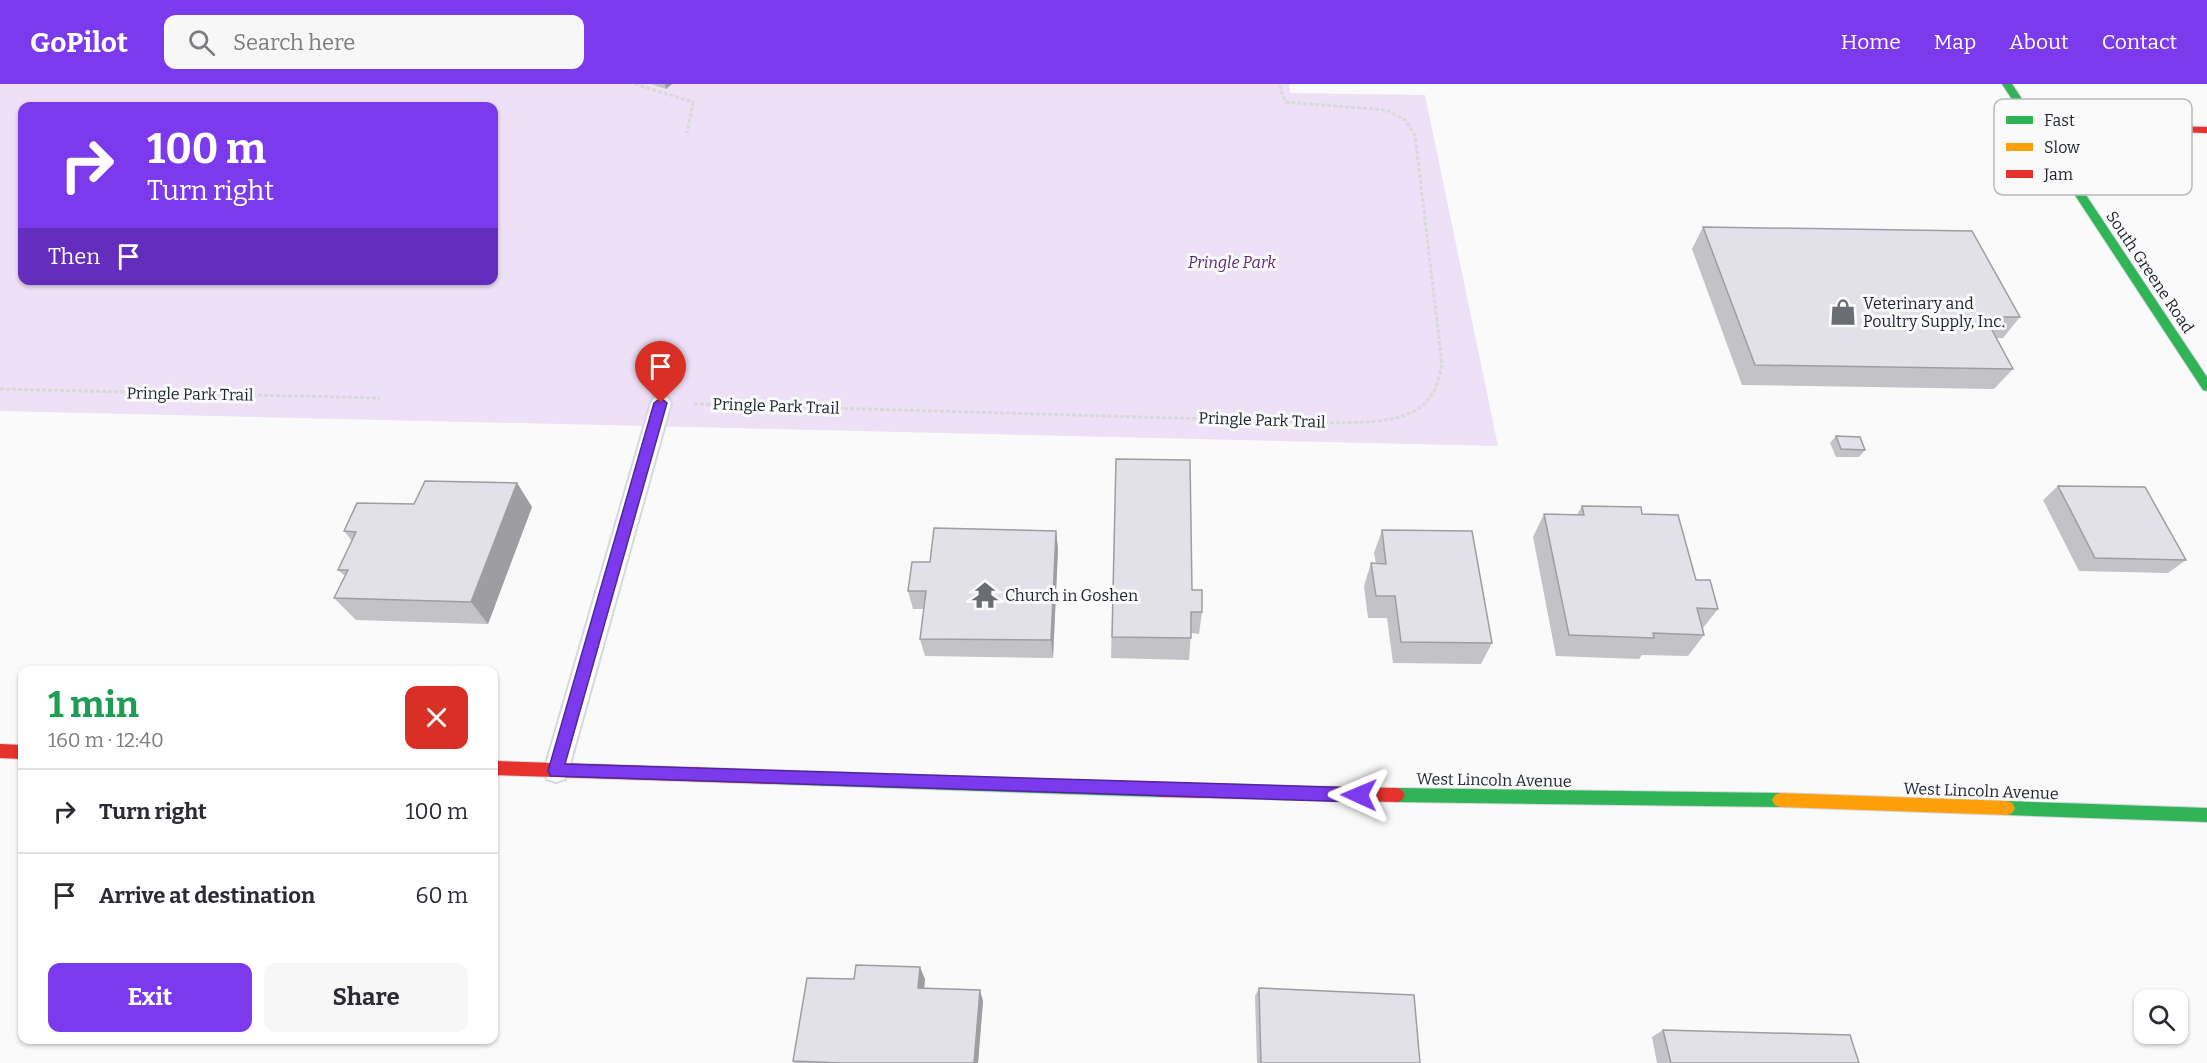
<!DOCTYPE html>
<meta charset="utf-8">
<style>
body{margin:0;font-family:Bitter,serif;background:#f7f7f7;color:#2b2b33;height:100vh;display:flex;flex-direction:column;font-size:22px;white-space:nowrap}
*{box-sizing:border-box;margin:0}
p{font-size:20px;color:#7c7c81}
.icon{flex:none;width:33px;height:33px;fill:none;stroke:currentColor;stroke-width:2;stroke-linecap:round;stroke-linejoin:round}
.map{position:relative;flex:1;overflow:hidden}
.drawer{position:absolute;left:18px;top:582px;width:480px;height:378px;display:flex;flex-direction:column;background:#fff;border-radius:12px;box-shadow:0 2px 4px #0004}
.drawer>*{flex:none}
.hud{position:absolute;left:18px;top:18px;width:480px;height:183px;border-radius:12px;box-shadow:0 2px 4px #0004;background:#7c3aed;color:#fff;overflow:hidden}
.tools{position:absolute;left:2134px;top:906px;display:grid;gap:12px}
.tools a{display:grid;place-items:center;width:54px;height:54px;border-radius:12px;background:#fff;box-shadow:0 2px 4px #0004;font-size:30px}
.pin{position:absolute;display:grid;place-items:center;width:51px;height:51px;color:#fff;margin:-62px -26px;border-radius:50% 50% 50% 0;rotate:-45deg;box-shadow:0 0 6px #0007}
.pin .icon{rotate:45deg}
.me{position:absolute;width:66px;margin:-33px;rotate:271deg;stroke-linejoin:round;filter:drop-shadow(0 0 4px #0008)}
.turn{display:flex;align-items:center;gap:21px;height:126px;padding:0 30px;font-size:27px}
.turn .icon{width:78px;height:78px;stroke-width:2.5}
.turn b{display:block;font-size:42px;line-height:51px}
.then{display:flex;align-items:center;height:57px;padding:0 30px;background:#0003;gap:12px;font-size:22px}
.round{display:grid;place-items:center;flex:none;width:63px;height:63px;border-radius:12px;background:#f7f7f7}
.summary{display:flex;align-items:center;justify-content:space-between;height:102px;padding:0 30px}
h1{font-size:36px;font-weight:700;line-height:45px;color:#1e9e55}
.button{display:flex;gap:12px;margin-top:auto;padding:12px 30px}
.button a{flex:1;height:69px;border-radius:12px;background:#7c3aed;color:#fff;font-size:24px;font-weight:700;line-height:69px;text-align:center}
.button a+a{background:#f7f7f7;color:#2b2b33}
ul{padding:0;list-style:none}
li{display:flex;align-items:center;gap:18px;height:84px;padding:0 30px;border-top:2px solid #e1e1e2}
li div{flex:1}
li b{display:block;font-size:22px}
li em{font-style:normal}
header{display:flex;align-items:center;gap:36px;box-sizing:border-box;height:84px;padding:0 30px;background:#7c3aed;color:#fff}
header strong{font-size:28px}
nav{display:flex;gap:33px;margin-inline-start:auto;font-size:21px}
.search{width:420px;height:54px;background:#f7f7f7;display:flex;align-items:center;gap:15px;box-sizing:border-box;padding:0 21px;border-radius:12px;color:#7c7c81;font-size:22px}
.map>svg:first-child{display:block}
</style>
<header>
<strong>GoPilot</strong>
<div class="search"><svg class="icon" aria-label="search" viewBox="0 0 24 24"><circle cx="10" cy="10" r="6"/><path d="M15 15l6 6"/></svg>Search here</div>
<nav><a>Home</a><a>Map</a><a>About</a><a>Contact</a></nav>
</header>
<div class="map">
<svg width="2207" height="979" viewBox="0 0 2207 979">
<rect width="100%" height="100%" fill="#fafafa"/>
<!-- green -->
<path fill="#eee0f7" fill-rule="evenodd" d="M0,0H1289L1290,9L1425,11L1498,362L0,327ZM22,22H494V196H22Z"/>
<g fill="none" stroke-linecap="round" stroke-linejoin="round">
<defs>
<path id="lane" d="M661,311L668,314L671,319L568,687L565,695L556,698L547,695L544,687L651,319L654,314Z"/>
<path id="fast" d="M2002,0H2012L2207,293V307L2203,306Z
M773,686L1160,699L1165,701L1168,706L1165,711L1160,713L773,700L768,698L765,693L768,688Z
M1397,704L1780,709L1785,711L1788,716L1785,721L1780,723L1397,718L1392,716L1389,711L1392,706Z
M2007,717L2207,724V738L2007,731L2002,729L1999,724L2002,719Z"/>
<path id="slow" d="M1780,709L2007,717L2012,719L2015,724L2012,729L2007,731L1780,723L1775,721L1772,716L1775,711Z"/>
<path id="jam" d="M2035,39L2207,43V49L2031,44V40Z
M0,660L22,661V675L0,674Z
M494,677L773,686L778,688L781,693L778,698L773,700L494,691Z
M1160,699L1397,704L1402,706L1405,711L1402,716L1397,718L1160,713L1155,711L1152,706L1155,701Z"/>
</defs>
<!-- lane casing -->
<use href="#lane" stroke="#d5d8de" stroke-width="4"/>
<!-- fast casing -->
<use href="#fast" stroke="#d5d8de" stroke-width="2"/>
<!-- slow casing -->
<use href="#slow" stroke="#d5d8de" stroke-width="2"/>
<!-- jam casing -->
<use href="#jam" stroke="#d5d8de" stroke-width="2"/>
<!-- path -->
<path stroke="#d9d9da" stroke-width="3" stroke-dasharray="4 2" stroke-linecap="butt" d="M635,0L693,18L687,49
M0,305L380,314
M694,320L1345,339C1375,337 1417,339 1434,307C1438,300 1440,288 1442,280L1415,51L1405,36L1386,26L1285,18L1279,0"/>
<!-- lane -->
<use href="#lane" fill="#fefefe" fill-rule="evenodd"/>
<!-- fast -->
<use href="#fast" fill="#30b455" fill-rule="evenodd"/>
<!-- slow -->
<use href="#slow" fill="#ff9f0a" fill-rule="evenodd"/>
<!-- jam -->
<use href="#jam" fill="#e5322d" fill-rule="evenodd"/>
</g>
<!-- wall -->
<path fill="#c2c2c7" d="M651,0H672L666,5Z
M1703,143L2020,233L2003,254H1996L2013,285L1994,305L1742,301L1692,165Z
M1836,352L1865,366L1859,373H1836L1830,359Z
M1116,375L1192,506L1202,528L1199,550L1191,549L1189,576L1111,574Z
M517,399L532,423L488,540L356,536L334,514L345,492L338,486L352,457L344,447L414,420Z
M2058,402L2186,476L2168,489L2079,487L2043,416Z
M1582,422L1642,430L1718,525L1703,544L1704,551L1688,572L1642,571L1639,575L1556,572L1533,453L1544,430L1577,431Z
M1382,446L1492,559L1481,580L1393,579L1387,534H1368L1364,502L1371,479H1376L1374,469Z
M1056,447L1058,465L1053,574L925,572L920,555L924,525H913L908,507L930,478Z
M854,895H925L924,904L983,917L978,979H794L793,977Z
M1259,904L1420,979H1257L1255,912Z
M1663,946L1859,979H1657L1652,953Z"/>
<!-- shaded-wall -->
<path fill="#9e9ea2" d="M665,0H672L666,5Z
M517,399L532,423L488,540L471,518Z
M1056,447L1058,465L1053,574L1051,556Z
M920,883L925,895L923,915L918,904Z
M980,906L983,917L978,979H974Z"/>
<!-- building -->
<path fill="#e1e1e7" stroke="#9e9ea2" stroke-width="1.5" d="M1703,143L1972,147L2020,233H1985L2013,285L1755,281Z
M1836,352L1860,353L1865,366L1841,365Z
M1116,375L1190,376L1192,506H1202V528H1191V554L1112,553Z
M425,397L517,399L471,518L334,514L348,486H338L356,448L344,447L357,419L414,420Z
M2058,402L2145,403L2186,476L2095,474Z
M1582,422L1641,423L1642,430L1678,431L1696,496H1710L1718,525L1697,524L1704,551L1653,549L1654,554L1569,551L1544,430L1584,431Z
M934,444L1056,447L1051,556L920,555L926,507H908L912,478H930Z
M1382,446L1472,447L1492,559L1401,558L1395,512H1376L1371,479L1386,480Z
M856,881L920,883L918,904L980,906L974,979H841L793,977L807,894L854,895Z
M1259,904L1414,911L1420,979H1261Z
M1663,946L1850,951L1859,979H1671Z"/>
<!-- route -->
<path fill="#7c3aed" stroke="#51269a" stroke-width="1.5" d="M661,314L667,319L565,680L1359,704L1365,706L1367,711L1365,716L1359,718L551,692L548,687L654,319Z"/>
<!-- icons -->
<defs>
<symbol id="shop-bare" viewBox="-9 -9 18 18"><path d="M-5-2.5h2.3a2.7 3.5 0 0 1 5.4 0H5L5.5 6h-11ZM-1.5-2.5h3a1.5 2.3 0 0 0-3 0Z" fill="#6a6e74" stroke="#fafafa" stroke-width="2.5" paint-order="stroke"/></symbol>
<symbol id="temple-bare" viewBox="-9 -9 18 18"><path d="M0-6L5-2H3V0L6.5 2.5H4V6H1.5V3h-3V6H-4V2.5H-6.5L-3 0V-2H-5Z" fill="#6a6e74" stroke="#fafafa" stroke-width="2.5" paint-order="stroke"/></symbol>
</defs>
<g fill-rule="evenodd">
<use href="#shop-bare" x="1824" y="209" width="38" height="38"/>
<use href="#temple-bare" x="966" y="492" width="38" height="38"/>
</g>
<g text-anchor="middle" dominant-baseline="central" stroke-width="6" stroke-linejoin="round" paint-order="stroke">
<!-- park labels -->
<g font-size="16" font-style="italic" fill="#5d2a75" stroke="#fafafa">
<text x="1232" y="178">Pringle Park</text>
</g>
<!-- street labels -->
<g font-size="16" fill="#1c222c" stroke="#fafafa">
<text transform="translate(2150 188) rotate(56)">South Greene Road</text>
<text transform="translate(190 310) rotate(1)">Pringle Park Trail</text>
<text transform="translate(776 322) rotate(2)">Pringle Park Trail</text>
<text transform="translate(1262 336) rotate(2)">Pringle Park Trail</text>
<text transform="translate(1494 696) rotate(1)">West Lincoln Avenue</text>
<text transform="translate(1981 707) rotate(2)">West Lincoln Avenue</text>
</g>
<!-- poi labels -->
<g font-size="16" fill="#1c222c" stroke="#fafafa" text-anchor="start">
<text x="1863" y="219">Veterinary and<tspan x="1863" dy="18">Poultry Supply, Inc.</tspan></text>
<text x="1005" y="511">Church in Goshen</text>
</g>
</g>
<!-- legend -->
<rect x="1994" y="15" width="198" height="96" rx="9" fill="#fafafa" stroke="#b7b9bc" stroke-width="1.5"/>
<rect x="2006" y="32" width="27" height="8" fill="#30b455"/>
<rect x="2006" y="59" width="27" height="8" fill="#ff9f0a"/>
<rect x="2006" y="86" width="27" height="8" fill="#e5322d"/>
<g font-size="16" fill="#1c222c">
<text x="2044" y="42">Fast</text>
<text x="2044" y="69">Slow</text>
<text x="2044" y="96">Jam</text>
</g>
</svg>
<div class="tools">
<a><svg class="icon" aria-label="search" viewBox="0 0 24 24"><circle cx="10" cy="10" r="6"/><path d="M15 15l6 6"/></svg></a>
</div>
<div class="pin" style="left:661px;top:319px;background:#d93025"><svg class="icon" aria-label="arrive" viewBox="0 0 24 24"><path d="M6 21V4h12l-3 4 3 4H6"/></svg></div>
<svg class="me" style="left:1359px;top:711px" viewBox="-20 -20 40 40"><path d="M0-17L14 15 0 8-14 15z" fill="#7c3aed" stroke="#fff" stroke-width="4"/></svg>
<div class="hud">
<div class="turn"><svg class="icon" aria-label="right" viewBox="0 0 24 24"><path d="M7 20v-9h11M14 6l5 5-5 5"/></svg><div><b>100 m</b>Turn right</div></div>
<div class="then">Then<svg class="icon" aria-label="arrive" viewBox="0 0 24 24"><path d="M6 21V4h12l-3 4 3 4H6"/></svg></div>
</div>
<section class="drawer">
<div class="summary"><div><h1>1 min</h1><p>160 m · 12:40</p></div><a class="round" style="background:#d93025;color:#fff"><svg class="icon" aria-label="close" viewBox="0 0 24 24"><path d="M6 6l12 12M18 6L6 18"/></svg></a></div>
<ul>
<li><svg class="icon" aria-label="right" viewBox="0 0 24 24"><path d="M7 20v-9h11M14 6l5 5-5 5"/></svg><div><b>Turn right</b></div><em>100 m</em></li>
<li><svg class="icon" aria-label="arrive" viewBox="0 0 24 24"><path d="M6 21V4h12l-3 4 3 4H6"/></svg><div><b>Arrive at destination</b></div><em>60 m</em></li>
</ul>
<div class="button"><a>Exit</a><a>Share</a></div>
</section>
</div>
